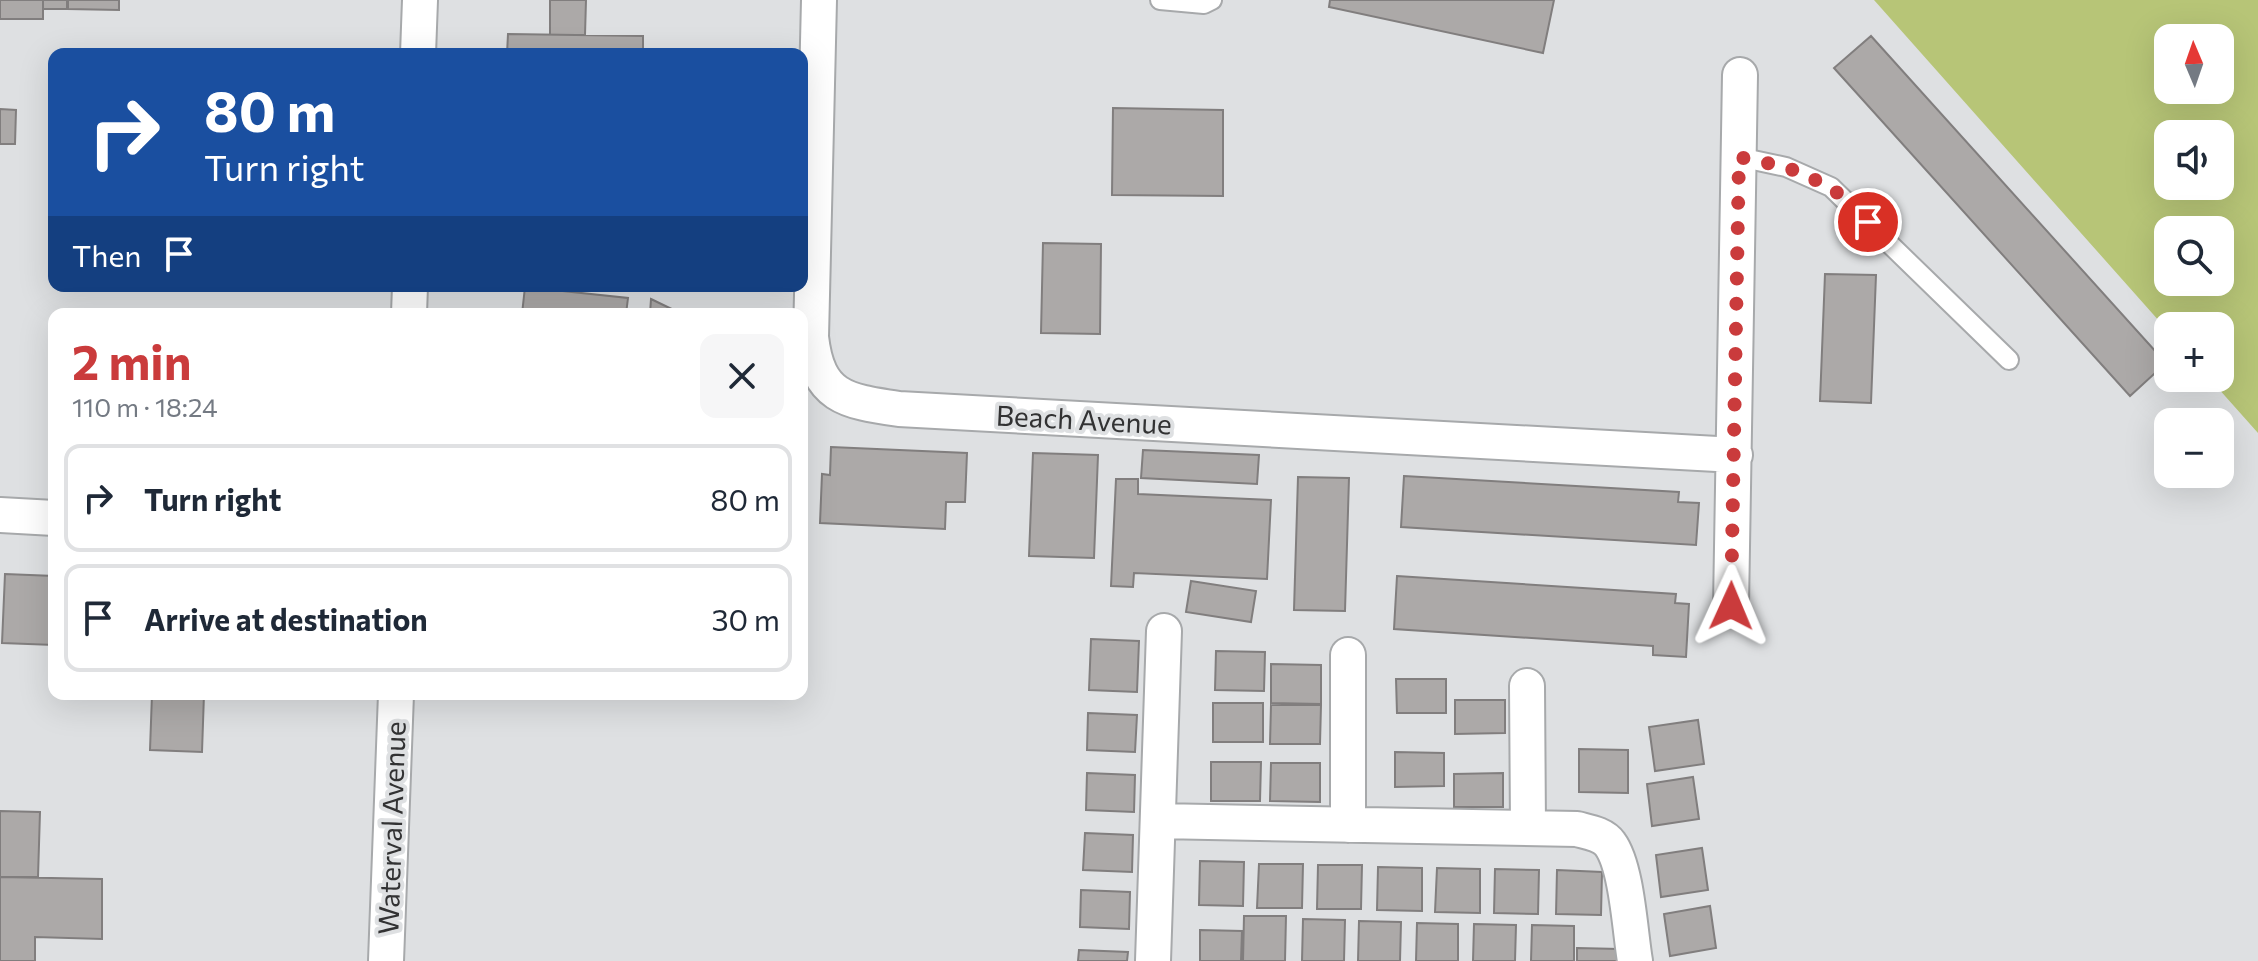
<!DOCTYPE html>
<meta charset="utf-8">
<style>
body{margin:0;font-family:Commissioner,sans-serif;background:#f6f6f7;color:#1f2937;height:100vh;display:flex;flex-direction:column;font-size:30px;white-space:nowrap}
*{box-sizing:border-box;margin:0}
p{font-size:26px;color:#747a83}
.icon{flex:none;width:44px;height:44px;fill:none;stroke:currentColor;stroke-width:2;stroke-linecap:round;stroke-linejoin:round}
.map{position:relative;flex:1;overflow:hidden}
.sheet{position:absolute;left:48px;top:308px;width:760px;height:392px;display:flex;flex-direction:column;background:#fff;border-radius:16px;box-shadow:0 8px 32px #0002}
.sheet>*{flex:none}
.hud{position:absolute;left:48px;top:48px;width:760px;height:244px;border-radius:16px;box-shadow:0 8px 32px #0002;background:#1a4fa0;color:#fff;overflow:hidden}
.needle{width:52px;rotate:358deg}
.controls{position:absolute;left:2154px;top:24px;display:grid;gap:16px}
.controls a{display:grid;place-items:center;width:80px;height:80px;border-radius:16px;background:#fff;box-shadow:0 8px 32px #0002;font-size:40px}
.pin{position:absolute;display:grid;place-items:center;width:68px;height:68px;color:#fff;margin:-34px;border:4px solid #fff;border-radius:50%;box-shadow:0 2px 8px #0007}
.me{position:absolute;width:88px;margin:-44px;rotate:1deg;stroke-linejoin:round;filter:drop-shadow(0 0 6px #0008)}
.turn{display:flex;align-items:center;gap:28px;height:168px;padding:0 24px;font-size:36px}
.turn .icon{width:104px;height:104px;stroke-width:2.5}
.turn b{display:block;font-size:56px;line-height:68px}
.then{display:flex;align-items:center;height:76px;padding:0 24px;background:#0003;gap:16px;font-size:30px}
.round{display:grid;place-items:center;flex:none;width:84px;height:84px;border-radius:16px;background:#f6f6f7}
.headline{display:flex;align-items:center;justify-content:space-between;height:136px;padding:0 24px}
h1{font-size:48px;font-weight:700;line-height:60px;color:#ca3b3c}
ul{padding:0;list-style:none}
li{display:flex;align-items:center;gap:24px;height:108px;margin:0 16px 12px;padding:0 8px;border:4px solid #e0e1e3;border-radius:16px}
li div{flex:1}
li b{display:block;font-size:30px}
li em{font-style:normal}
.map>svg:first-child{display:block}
</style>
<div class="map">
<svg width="2258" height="961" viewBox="0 0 2258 961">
<rect width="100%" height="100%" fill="#dee0e2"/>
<!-- green -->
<path fill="#b7c577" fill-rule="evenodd" d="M1874,0H2258V433L2209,378H2220V326H2168V331ZM2168,38H2220V90H2168ZM2168,134H2220V186H2168ZM2168,230H2220V282H2168Z"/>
<!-- building -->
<path fill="#aca9a8" stroke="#817e7e" stroke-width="2" d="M0,0H43V19H0Z
M43,0H67V9H43Z
M68,0H119V10L68,9Z
M550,0H586L585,35H550Z
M1330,0H1554L1543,53L1329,7Z
M508,34L643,36V54H507Z
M1871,36L2166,363L2130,396L1834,68Z
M1113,108L1223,110V196L1112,195Z
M0,109L16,110L15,144H0Z
M1043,243L1101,244L1100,334L1041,333Z
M1825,274L1876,275L1871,403L1820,401Z
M525,287L628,298L626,314H522Z
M651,299L682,314H650Z
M831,447L967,453L965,502H946L945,529L820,523L822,474L830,475Z
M1143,450L1259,455L1257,484L1141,478Z
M1033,453L1098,455L1094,558L1029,556Z
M1404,476L1679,492L1678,502L1699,503L1696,545L1401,527Z
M1298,477L1349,478L1345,611L1294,610Z
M1116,479H1138V494L1271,500L1267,579L1134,573L1133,587L1111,586Z
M5,574L54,576V645L2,643Z
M1397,576L1676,594L1675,603L1689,604L1686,657L1653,655V646L1394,629Z
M1191,581L1256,591L1251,622L1186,612Z
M1091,639L1139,641L1137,692L1089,690Z
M1216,651L1265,652L1264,691L1215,690Z
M1271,664L1321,665V704L1271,703Z
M1396,679H1446V713H1397Z
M152,694H204L202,752L150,750Z
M1455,700H1505V733L1455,734Z
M1213,703H1263V742H1213Z
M1271,705H1321L1320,744H1270Z
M1088,713L1137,715L1135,752L1087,750Z
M1698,720L1704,764L1655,771L1649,727Z
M1579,749L1628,750V793L1579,792Z
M1395,752L1444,753V786L1395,787Z
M1211,762H1261L1260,801H1211Z
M1271,763H1320V802L1270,801Z
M1087,773L1135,775L1134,812L1086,810Z
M1503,773V807H1454V774Z
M1693,777L1699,819L1652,826L1647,784Z
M0,811L40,812L38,877H0Z
M1085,833L1133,835L1132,872L1083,870Z
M1702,848L1708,890L1661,897L1656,855Z
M1200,861L1244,862L1243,906L1199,905Z
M1259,864H1303L1302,908H1257Z
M1318,865H1362L1361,909H1317Z
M1378,867L1422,868V911L1377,910Z
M1437,868L1480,869V913L1435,912Z
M1495,869L1539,870L1538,914L1494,913Z
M1557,870L1602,872L1601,915L1556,914Z
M0,877L102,879V939L35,937V961H0Z
M1081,890L1130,892L1129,929L1080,927Z
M1710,906L1716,948L1670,956L1664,914Z
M1244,916H1286L1285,961H1243Z
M1303,919L1345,920L1344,961H1302Z
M1359,921L1401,922L1400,961H1358Z
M1417,923L1458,924V961H1416Z
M1474,924L1516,925L1515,961H1473Z
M1532,925L1574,926V961H1531Z
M1200,930L1242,931L1241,961H1200Z
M1577,948L1619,949V961H1577Z
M1079,950L1128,952L1127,961H1078Z"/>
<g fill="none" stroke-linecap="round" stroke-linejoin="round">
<defs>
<path id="lane" d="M1160,0L1204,4L1212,0
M1739,157L1786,167L1831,187L2009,360"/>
<path id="street" d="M819,0L811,337C818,397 844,401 899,409L1735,455
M418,54L420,0
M409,314L410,286
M0,515L54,518
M1731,606L1740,75
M1527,686L1528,827
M1158,821L1577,829C1588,832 1603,834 1610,844C1627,867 1630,932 1635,961
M1348,825V655
M386,961L396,694
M1153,961L1164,631"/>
</defs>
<!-- lane casing -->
<use href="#lane" stroke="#a7a9ab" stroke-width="22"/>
<!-- street casing -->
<use href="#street" stroke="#a7a9ab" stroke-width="38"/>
<!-- lane -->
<use href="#lane" stroke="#fff" stroke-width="18"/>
<!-- street -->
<use href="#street" stroke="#fff" stroke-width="34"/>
</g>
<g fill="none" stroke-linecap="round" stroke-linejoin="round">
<!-- route -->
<path stroke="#ca3b3c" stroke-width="14" stroke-dasharray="0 25.2" d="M1731,606L1739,157L1786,167L1831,187L1868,222"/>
</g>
<g text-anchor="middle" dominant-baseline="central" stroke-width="8" stroke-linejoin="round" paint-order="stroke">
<!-- street labels -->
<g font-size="28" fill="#323233" stroke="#dee0e2">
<text transform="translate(1084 419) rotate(3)">Beach Avenue</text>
<text transform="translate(391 828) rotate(-88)">Waterval Avenue</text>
</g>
</g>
</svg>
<div class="controls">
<a><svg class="needle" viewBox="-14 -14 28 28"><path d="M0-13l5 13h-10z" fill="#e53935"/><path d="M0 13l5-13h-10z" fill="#747a83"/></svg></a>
<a><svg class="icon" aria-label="sound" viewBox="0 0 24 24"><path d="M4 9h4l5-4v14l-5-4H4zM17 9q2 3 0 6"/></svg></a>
<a><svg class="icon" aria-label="search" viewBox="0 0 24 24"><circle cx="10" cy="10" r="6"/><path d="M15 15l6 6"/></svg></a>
<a>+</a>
<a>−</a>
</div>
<div class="pin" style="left:1868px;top:222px;background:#d93025"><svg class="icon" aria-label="arrive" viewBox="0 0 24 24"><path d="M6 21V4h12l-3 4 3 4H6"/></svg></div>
<svg class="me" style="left:1731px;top:606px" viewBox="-20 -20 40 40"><path d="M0-17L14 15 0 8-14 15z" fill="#ca3b3c" stroke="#fff" stroke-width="4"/></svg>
<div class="hud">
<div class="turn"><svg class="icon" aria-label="right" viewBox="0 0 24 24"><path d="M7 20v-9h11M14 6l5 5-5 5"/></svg><div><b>80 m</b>Turn right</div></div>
<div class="then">Then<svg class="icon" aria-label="arrive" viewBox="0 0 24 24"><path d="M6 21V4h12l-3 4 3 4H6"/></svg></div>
</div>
<section class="sheet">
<div class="headline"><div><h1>2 min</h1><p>110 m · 18:24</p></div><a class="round"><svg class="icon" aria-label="close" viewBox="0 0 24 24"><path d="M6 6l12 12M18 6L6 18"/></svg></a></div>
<ul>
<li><svg class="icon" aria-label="right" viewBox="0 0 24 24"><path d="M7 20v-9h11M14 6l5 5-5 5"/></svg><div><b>Turn right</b></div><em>80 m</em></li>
<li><svg class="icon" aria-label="arrive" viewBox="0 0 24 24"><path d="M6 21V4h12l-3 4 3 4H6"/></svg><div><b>Arrive at destination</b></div><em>30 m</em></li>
</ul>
</section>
</div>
